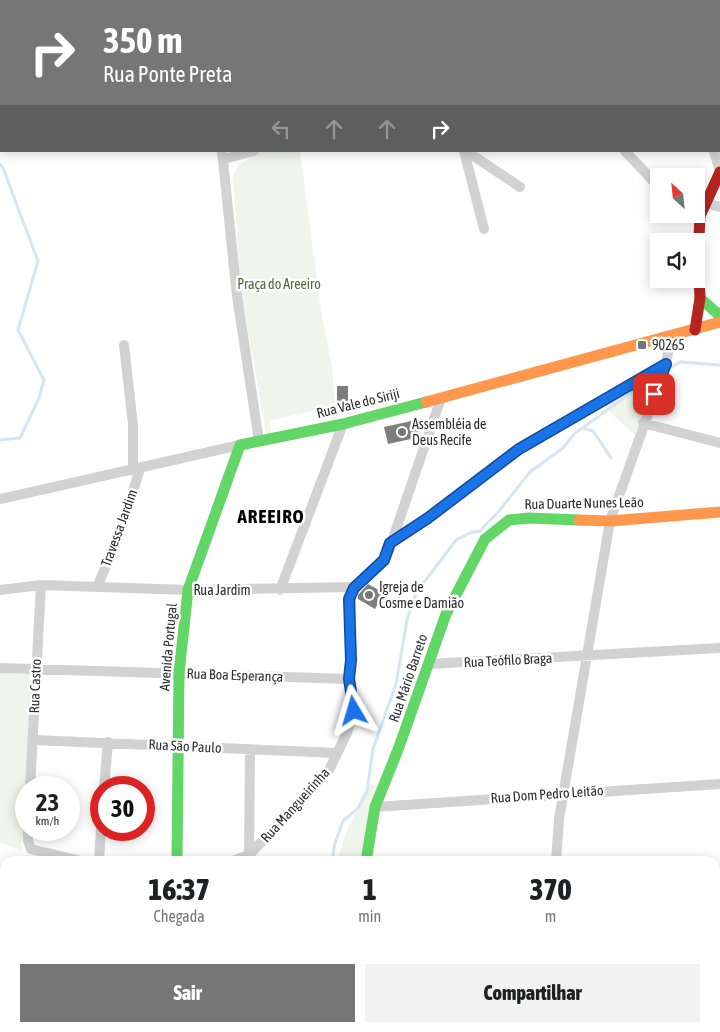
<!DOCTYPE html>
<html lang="pt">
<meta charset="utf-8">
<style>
body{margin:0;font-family:"Asap Condensed",sans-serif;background:#f2f2f2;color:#202124;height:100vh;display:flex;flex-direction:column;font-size:19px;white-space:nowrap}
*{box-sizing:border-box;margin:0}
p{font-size:16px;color:#757577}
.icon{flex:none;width:28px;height:28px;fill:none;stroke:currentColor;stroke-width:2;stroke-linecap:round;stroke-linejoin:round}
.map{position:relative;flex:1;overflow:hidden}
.sheet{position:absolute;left:0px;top:856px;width:720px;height:176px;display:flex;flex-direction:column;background:#fff;border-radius:15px 15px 0 0;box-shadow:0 2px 12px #0003}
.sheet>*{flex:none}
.top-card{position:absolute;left:0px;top:0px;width:720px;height:152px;box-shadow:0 2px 12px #0003;background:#767676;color:#fff;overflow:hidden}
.needle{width:32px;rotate:333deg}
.tools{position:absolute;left:650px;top:168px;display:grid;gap:10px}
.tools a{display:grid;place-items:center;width:55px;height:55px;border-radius:0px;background:#fff;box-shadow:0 2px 12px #0003;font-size:25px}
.speed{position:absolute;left:15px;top:776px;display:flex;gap:10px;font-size:25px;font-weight:700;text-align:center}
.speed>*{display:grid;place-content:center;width:65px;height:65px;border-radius:50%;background:#fff;box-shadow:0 2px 12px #0003;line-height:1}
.speed small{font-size:12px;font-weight:400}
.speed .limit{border:8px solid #d22;background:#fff;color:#111}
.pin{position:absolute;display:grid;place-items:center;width:42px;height:42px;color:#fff;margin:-21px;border-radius:10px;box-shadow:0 2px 8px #0006}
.me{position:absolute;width:55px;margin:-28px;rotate:353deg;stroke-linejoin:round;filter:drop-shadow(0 0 4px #0008)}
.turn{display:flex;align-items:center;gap:18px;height:105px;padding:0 20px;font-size:22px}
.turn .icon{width:65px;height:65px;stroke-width:2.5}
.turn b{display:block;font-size:35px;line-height:42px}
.lanes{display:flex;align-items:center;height:48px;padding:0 20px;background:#0003;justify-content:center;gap:25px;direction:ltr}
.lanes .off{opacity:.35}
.eta{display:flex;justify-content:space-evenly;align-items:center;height:85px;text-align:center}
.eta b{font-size:30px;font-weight:800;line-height:35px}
.cta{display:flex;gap:10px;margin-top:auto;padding:10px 20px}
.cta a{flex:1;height:58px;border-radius:0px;background:#767676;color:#fff;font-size:20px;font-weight:800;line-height:58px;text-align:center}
.cta a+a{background:#f2f2f2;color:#202124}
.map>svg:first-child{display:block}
</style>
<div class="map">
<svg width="720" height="1032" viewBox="0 0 720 1032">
<rect width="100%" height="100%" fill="#fff"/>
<!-- green -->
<path fill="#eff5ea" d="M262,151H300L321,311L332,367L336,419L331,421L329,407L269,421L271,433L266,434L241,291L233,176C235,164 253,157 262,151Z
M655,373L658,375L635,435L601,404Z
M0,673L30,674L29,680H34L22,850L0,843Z
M371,784L380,788L364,861H337L348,827Z"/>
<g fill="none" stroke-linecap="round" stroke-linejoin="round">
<!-- stream -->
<path stroke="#d5e6f2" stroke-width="3" d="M0,164L3,168L38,261L18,330L44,380L39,398L20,438L0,440
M672,367L680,362L720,365
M583,428L593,431L611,458
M332,861L335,843L343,821L358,808L367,791L373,749L396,684L407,620L416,593L456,540L470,533L480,531L499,511L530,472L563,448L574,434L653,377
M0,875L5,877"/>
</g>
<!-- building -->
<path fill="#7e7e7e" d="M337,386H348V410H337Z
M416,420L420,437L388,444L384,427Z
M368,584L384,593L375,609L358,599V595Z"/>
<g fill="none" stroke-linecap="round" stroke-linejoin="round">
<!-- street -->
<path stroke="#d2d2d2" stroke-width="10" d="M312,0V1
M523,0L524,1
M675,0V1
M204,1V0
M222,151L237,296L259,441
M464,151L484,229
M466,151L520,187
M625,151L659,187
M714,151L720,172
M224,159L254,151
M704,202L720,207
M124,345L133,425V470
M643,423L720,443
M0,499L240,445
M390,543L428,518L519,449L666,364
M97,587L117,541L140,469
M0,590L41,585L188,590L354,587
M280,590L343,424
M429,664L720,648
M0,668L349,679
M33,740L337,753
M30,788L41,585
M104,788L108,742
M375,807L720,784
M28,830V841L31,849L81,861
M249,855L250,750
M99,861L101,829
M232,861L249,855L318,783L329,770L347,733L354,711L349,679L351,660V593C360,577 379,570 388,553L441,398
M556,861L559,819L610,521L666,364L671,337
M715,912L720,911
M715,1022L720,1013
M199,1028L210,1032
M387,1028V1032
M447,1028L460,1032
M681,1028L688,1032
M176,1032V1028
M710,1032L712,1028"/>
<!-- fast -->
<path stroke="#63d668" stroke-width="11" d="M700,298L720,316
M177,861L179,673L188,590L240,445L343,424L426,402
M366,861L375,807L399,747L446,614L485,539L509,520L529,518L579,520
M0,889L5,890"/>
<!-- slow -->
<path stroke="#ff974d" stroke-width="11" d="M426,402L720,322
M579,520L610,521L720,512"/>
<!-- jam -->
<path stroke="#b3261e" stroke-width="11" d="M695,330L700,298L698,259L700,216L720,172"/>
</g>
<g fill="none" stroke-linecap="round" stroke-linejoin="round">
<defs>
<path id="route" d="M354,711L349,679L351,660L349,599L354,588L384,560L390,543L428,518L519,449L666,364L654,394"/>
</defs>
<!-- route casing -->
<use href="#route" stroke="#114b97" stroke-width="12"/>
<!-- route -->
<use href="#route" stroke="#1a73e8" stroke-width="9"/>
</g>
<!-- markers -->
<g fill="#767676" stroke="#fff" stroke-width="2">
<rect x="637" y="340" width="10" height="10" rx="2.5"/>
<circle cx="402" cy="432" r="5"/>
<circle cx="369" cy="595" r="5"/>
</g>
<g text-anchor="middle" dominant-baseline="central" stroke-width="5" stroke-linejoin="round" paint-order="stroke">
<!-- park labels -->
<g font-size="14" fill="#4d6b37" stroke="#fff">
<text x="279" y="284">Praça do Areeiro</text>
</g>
<!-- poi labels -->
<g font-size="14" fill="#2d2d2d" stroke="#fff" text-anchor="start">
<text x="652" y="345">90265</text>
<text x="412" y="424">Assembléia de<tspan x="412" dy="16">Deus Recife</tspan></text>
<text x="379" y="587">Igreja de<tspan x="379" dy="16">Cosme e Damião</tspan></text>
</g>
<!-- street labels -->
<g font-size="14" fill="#2d2d2d" stroke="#fff">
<text transform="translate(358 403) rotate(-14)">Rua Vale do Siriji</text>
<text transform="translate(584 503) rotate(-1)">Rua Duarte Nunes Leão</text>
<text transform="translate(119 528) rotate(-70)">Travessa Jardim</text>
<text x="222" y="590">Rua Jardim</text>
<text transform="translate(168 647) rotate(-85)">Avenida Portugal</text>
<text transform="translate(508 660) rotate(-3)">Rua Teófilo Braga</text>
<text transform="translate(235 675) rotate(2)">Rua Boa Esperança</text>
<text transform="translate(408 678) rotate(-71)">Rua Mário Barreto</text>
<text transform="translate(35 686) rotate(-88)">Rua Castro</text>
<text transform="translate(185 746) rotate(3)">Rua São Paulo</text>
<text transform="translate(547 794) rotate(-4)">Rua Dom Pedro Leitão</text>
<text transform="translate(295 805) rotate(-48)">Rua Mangueirinha</text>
</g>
<!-- district labels -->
<g font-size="19" font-weight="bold" letter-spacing="1" fill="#000" stroke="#fff">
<text x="271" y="516">AREEIRO</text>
</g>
</g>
</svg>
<div class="tools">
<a><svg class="needle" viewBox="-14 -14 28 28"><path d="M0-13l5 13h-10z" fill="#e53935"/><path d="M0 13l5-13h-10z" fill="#757577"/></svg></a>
<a><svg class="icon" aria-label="sound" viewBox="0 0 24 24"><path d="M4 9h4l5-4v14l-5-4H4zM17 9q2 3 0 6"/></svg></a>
</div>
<div class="speed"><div>23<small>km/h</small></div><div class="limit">30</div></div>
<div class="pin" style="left:654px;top:394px;background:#d93025"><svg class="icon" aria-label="arrive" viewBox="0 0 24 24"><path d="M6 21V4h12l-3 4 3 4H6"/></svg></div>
<svg class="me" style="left:354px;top:711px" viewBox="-20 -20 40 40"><path d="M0-17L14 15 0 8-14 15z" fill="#1a73e8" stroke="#fff" stroke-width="4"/></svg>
<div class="top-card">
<div class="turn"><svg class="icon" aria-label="right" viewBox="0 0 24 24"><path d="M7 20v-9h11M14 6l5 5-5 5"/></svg><div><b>350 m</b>Rua Ponte Preta</div></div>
<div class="lanes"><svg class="icon off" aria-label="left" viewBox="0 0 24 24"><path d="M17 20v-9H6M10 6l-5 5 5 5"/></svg><svg class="icon off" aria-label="ahead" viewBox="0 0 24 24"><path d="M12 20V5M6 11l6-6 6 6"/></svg><svg class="icon off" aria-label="ahead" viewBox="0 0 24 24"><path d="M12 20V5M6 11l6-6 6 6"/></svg><svg class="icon" aria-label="right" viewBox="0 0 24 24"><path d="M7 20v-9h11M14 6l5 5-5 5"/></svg></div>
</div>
<section class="sheet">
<div class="eta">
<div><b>16:37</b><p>Chegada</p></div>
<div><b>1</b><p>min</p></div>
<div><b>370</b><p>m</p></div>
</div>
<div class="cta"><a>Sair</a><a>Compartilhar</a></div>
</section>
</div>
